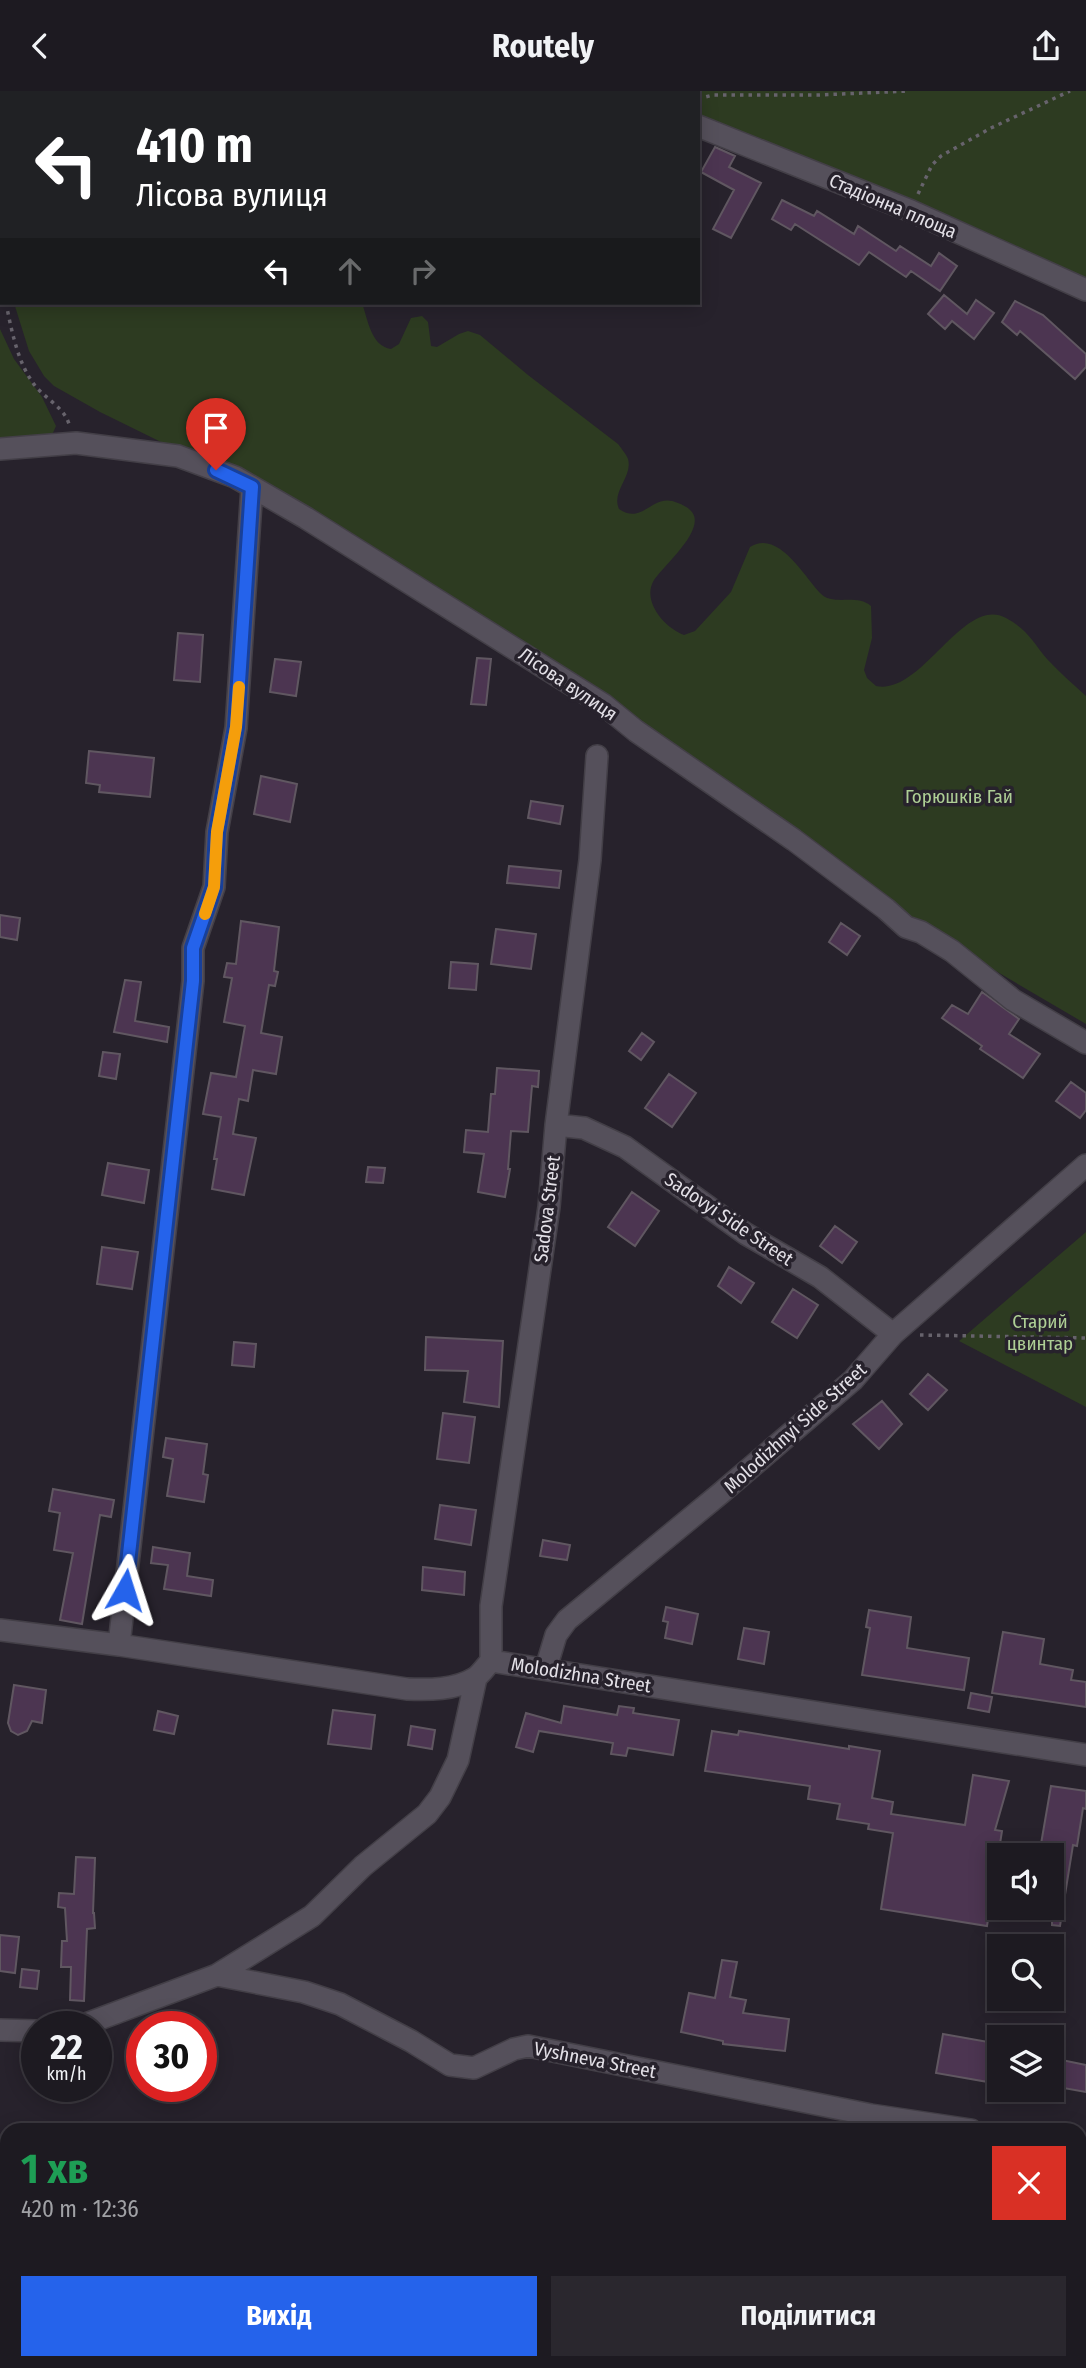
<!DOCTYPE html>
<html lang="uk">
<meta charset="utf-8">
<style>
body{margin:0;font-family:"Fira Sans Condensed",sans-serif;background:#2a272e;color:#f1f3f6;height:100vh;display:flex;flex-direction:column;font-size:26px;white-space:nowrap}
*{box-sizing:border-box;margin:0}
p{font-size:23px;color:#a0a1a5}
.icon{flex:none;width:38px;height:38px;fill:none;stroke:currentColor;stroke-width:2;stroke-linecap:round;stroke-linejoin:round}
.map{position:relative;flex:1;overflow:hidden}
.drawer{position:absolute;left:0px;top:2032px;width:1087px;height:247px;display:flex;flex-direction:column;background:#1d1a21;border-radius:21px 21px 0 0;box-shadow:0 4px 18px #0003,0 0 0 2px #3b383f}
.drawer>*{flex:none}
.guide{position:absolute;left:0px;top:0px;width:700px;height:214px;box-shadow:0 4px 18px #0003,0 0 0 2px #3b383f;background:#202124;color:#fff;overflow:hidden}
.buttons{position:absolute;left:987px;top:1752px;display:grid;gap:14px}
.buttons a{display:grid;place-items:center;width:77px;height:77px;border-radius:0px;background:#1d1a21;box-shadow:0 4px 18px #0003,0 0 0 2px #3b383f;font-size:35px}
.speed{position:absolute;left:21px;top:1920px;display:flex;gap:14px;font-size:35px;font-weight:700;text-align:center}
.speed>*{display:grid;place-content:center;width:91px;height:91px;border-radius:50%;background:#1d1a21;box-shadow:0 4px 18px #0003,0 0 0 2px #3b383f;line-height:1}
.speed small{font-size:18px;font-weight:400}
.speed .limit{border:10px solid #d22;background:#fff;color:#111}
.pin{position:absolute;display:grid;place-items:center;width:60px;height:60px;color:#fff;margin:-72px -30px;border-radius:50% 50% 50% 0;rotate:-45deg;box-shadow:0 0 7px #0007}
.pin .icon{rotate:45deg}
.me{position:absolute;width:77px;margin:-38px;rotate:6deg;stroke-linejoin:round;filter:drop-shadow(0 0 5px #0008)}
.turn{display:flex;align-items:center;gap:24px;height:147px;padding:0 21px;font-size:32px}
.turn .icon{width:91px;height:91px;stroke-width:2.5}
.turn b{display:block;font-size:49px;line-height:60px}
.lanes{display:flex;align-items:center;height:66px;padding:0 21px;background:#0003;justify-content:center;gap:35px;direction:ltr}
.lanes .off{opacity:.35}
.round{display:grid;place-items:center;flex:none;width:74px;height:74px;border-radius:0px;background:#2a272e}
.summary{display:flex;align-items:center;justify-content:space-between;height:119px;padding:0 21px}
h1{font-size:42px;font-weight:700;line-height:52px;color:#1e9e55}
.action{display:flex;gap:14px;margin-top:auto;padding:14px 21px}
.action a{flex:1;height:80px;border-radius:0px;background:#2563eb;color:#fff;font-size:28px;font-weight:700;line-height:80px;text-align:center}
.action a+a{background:#2a272e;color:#f1f3f6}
header{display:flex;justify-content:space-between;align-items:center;height:91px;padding:0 21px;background:#1d1a21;font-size:32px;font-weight:700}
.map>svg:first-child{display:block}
</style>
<header><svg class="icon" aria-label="back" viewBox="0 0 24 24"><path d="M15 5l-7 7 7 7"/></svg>Routely<svg class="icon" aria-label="share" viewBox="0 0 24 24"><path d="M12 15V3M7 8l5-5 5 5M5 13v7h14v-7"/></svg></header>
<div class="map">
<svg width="1086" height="2277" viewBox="0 0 1086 2277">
<rect width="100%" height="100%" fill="#27222c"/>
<!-- green -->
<path fill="#2d3b21" d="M644,0H1086V201L698,24V2Z
M14,212H362C368,229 371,255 391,258L399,253L411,227L422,225L428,231L431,255L437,256L459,243L468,240L480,244L528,284L618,353C621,357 626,363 628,368C633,386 611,400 619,418C644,435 652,400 678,412C683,414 689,417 692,421C706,439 663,475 654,489C641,510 665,537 684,544L695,540L731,501L750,456C778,438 804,485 820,502C833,516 856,502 871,515L872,547L864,579L867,587L876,595C922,605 963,504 1006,527C1028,539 1032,550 1047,568C1059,581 1073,593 1086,605V933L936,845L735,705L587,591L555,570L444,504L218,379L100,321L54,295L44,285L29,260Z
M0,238L14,268L42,306L56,335L52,344L0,359Z
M1086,1141V1316L959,1250Z"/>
<!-- building -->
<path fill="#4c3551" stroke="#605761" stroke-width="2" d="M715,56L735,65L729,76L761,92L731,147L713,138L734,99L701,81Z
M782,109L814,125L817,120L854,143L858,135L896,160L900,155L931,175L939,162L957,175L940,200L911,180L906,186L869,161L859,174L795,133L791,139L772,128Z
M944,204L967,223L976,209L994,222L974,248L952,230L945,238L928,223Z
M1015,210L1043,224L1086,263V276L1075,288L1020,240L1017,244L1002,231Z
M178,542L203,544L200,591L174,589Z
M477,567L491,568L486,614L471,613Z
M275,568L301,571L296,605L270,601Z
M89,660L154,667L150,706L99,701L100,694L86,692Z
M261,685L297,693L290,731L254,723Z
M531,710L563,715L560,733L528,727Z
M509,775L561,780L559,797L507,792Z
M0,824L20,827L17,849L0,846Z
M241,830L279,836L274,880L278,881L275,895L269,894L261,942L282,946L276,983L253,979L248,1010L239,1008L233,1043L256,1047L244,1104L212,1098L217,1068H214L221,1026L203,1023L211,982L236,986L245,935L224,931L232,887L224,886L227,872L236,873Z
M841,832L860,845L847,864L829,851Z
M496,838L536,843L531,878L491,873Z
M451,871L478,873L476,899L449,897Z
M125,889L141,891L135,930L169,936L167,951L114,941Z
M982,901L1019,928L1009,943L1040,963L1023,987L980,958L982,955L942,927L952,914L968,923Z
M642,942L654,951L641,969L629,960Z
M103,961L120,963L116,988L99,985Z
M497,977L539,980L538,996L532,995L528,1041L511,1040L508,1078H510L505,1106L478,1101L484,1063L464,1061L466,1039L488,1041L491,1003H495Z
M669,983L696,1002L672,1036L645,1017Z
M1071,991L1086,1002V1019L1080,1027L1056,1010Z
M108,1072L149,1079L144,1112L102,1104Z
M368,1076L385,1077L383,1092L366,1091Z
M632,1101L659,1120L635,1155L608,1136Z
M835,1135L857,1151L842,1172L820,1155Z
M102,1156L138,1161L132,1198L97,1193Z
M729,1176L754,1192L741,1212L718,1195Z
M793,1198L818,1214L797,1247L772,1231Z
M426,1246L503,1250L499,1316L464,1311L468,1280L425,1279Z
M234,1251L256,1253L254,1276L232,1274Z
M928,1283L947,1299L928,1319L910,1303Z
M882,1310L902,1333L879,1358L853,1333Z
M443,1322L475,1326L469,1372L437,1368Z
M166,1347L207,1353L203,1383L208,1384L204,1411L167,1405L173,1368L163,1366Z
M53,1398L114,1409L111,1426L100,1424L82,1533L60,1529L73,1462L54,1459L60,1422L49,1420Z
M440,1414L476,1419L471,1454L435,1448Z
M543,1449L570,1454L567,1469L540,1465Z
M153,1456L190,1462L187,1485L213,1489L211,1505L164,1498L168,1474L151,1472Z
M423,1476L465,1481L464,1504L422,1499Z
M666,1516L698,1523L692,1553L665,1547L668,1531L663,1530Z
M869,1519L911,1526L907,1557L969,1567L964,1599L862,1584L870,1537L866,1536Z
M744,1537L769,1541L764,1573L738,1568Z
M1003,1541L1044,1548L1040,1573L1073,1579L1071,1589L1086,1591V1616L992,1602Z
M14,1594L46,1599L42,1632L32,1630L27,1640L18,1644L11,1640L8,1632Z
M971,1602L992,1606L989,1621L968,1617Z
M564,1615L617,1624L619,1615L634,1617L633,1622L679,1629L673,1664L628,1657L626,1665L611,1663L613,1652L539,1640L533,1661L516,1656L526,1622L561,1632Z
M333,1619L375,1624L371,1658L328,1653Z
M158,1620L178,1625L174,1643L154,1639Z
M411,1635L435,1639L432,1658L408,1654Z
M712,1640L738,1644L739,1640L849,1658V1655L880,1660L872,1707L893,1711L891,1723L965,1734L973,1684L1009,1690L995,1739L1002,1740L987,1835L881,1818L893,1742L868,1738L869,1733L837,1728L840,1713L808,1708L810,1695L705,1680Z
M1051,1695L1086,1700V1718L1083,1717L1077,1755L1073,1754L1060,1835L1052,1834V1783L1056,1755L1041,1753Z
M76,1766L95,1767L93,1822H94L95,1837L87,1838L84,1910L70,1909L71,1876H61L62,1850H67L65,1817L58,1816L59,1802L74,1803Z
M0,1844L19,1846L15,1882L0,1880Z
M722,1869L737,1871L730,1906L746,1909L743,1922L789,1928L785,1960L723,1953V1950L681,1941L689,1902L715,1907Z
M22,1878L39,1880L37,1898L20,1896Z
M943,1943L994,1952L988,1991L936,1982Z
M1052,1967L1086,1974V2001L1052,1995Z"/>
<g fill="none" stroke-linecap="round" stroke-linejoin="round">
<defs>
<path id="minor" d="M622,0L626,2
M698,35L911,120L1086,199
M0,358L76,352L178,365L235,386L306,427L604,614L636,640L794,749L886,818L906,836L921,841L952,860L1013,909L1086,952
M556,1034L584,1037L625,1056L746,1143L820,1186L893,1243
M0,1539L119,1554L407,1598C429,1599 455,1599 475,1587C481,1583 486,1575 491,1570L1086,1664
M119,1554L193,890V857L214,796L217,741L236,637L252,396
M491,1570V1515L549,1116L556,1034L590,769L597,665
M546,1577L556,1544L567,1529L721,1402L853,1289L893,1243L1086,1074
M217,1884L312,1825L363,1775L427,1723L440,1706L458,1669L476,1587
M78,1936L217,1884L304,1901L340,1913L411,1950L450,1974L474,1977L514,1958L528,1955L871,2024L971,2039
M0,1939L37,1940
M1080,2055L1086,2056"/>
<path id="highway" d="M0,2165L7,2166
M667,2272L701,2277"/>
</defs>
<!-- minor casing -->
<use href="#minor" stroke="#433f47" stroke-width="24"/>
<!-- highway casing -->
<use href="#highway" stroke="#433f47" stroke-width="24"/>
<!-- path -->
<path stroke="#67636c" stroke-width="3.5" stroke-dasharray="3.5 5" stroke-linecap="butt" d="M698,8L713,4H818L908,0
M918,103L932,74L941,65L991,37L1070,0
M0,183L2,193
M6,212C11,237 17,268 31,289C42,307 63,314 69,333
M920,1244L1086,1247"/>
<!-- minor -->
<use href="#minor" stroke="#55505b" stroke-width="21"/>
<!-- highway -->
<use href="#highway" stroke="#d98fa2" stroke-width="21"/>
</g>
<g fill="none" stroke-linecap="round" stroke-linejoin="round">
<defs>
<path id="route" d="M125,1499L193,890V857L214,796L217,741L236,636L252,396L216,379"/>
</defs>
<!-- route casing -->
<use href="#route" stroke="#184099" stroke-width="18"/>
<!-- route -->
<use href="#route" stroke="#2563eb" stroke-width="12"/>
<!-- slow -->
<path stroke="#f59e0b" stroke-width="12" d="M205,823L214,796L217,741L236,636L239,596"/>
</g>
<g text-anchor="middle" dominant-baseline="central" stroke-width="7" stroke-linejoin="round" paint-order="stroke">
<!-- street labels -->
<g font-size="19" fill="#e3e0e7" stroke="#27222c">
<text transform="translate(893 115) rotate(23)">Стадіонна площа</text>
<text transform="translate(568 593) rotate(34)">Лісова вулиця</text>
<text transform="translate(547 1118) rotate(-83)">Sadova Street</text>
<text transform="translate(729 1128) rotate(34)">Sadovyi Side Street</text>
<text transform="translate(795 1337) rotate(-42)">Molodizhnyi Side Street</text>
<text transform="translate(581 1584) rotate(9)">Molodizhna Street</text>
<text transform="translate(595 1969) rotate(11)">Vyshneva Street</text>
</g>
<!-- park labels -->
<g font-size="19" fill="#aecf95" stroke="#27222c">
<text x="959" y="705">Горюшків Гай</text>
<text x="1040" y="1230">Старий<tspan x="1040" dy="22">цвинтар</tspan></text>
</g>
</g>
</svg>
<div class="buttons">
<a><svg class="icon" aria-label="sound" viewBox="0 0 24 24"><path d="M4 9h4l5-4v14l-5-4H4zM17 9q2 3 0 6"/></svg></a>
<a><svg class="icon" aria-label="search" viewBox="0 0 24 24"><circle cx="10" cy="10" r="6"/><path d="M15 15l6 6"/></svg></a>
<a><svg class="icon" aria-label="layers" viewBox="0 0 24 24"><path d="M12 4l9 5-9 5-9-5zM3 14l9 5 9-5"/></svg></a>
</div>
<div class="speed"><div>22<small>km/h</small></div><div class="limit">30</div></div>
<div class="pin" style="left:216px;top:379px;background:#d93025"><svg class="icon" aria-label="arrive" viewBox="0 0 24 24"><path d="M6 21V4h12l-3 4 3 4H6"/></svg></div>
<svg class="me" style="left:125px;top:1499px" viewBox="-20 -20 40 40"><path d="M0-17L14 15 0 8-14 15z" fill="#2563eb" stroke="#fff" stroke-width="4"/></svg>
<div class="guide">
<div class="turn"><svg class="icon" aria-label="left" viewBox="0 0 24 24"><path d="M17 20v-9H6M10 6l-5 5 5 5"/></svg><div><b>410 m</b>Лісова вулиця</div></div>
<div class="lanes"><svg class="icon" aria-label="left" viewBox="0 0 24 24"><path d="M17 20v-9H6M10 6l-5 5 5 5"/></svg><svg class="icon off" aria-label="ahead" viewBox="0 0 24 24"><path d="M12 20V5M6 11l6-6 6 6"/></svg><svg class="icon off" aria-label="right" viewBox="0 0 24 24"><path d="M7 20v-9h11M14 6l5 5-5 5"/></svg></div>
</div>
<section class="drawer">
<div class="summary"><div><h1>1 хв</h1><p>420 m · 12:36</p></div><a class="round" style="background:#d93025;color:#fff"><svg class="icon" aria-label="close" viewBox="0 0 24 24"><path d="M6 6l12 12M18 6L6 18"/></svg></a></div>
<div class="action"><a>Вихід</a><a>Поділитися</a></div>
</section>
</div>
